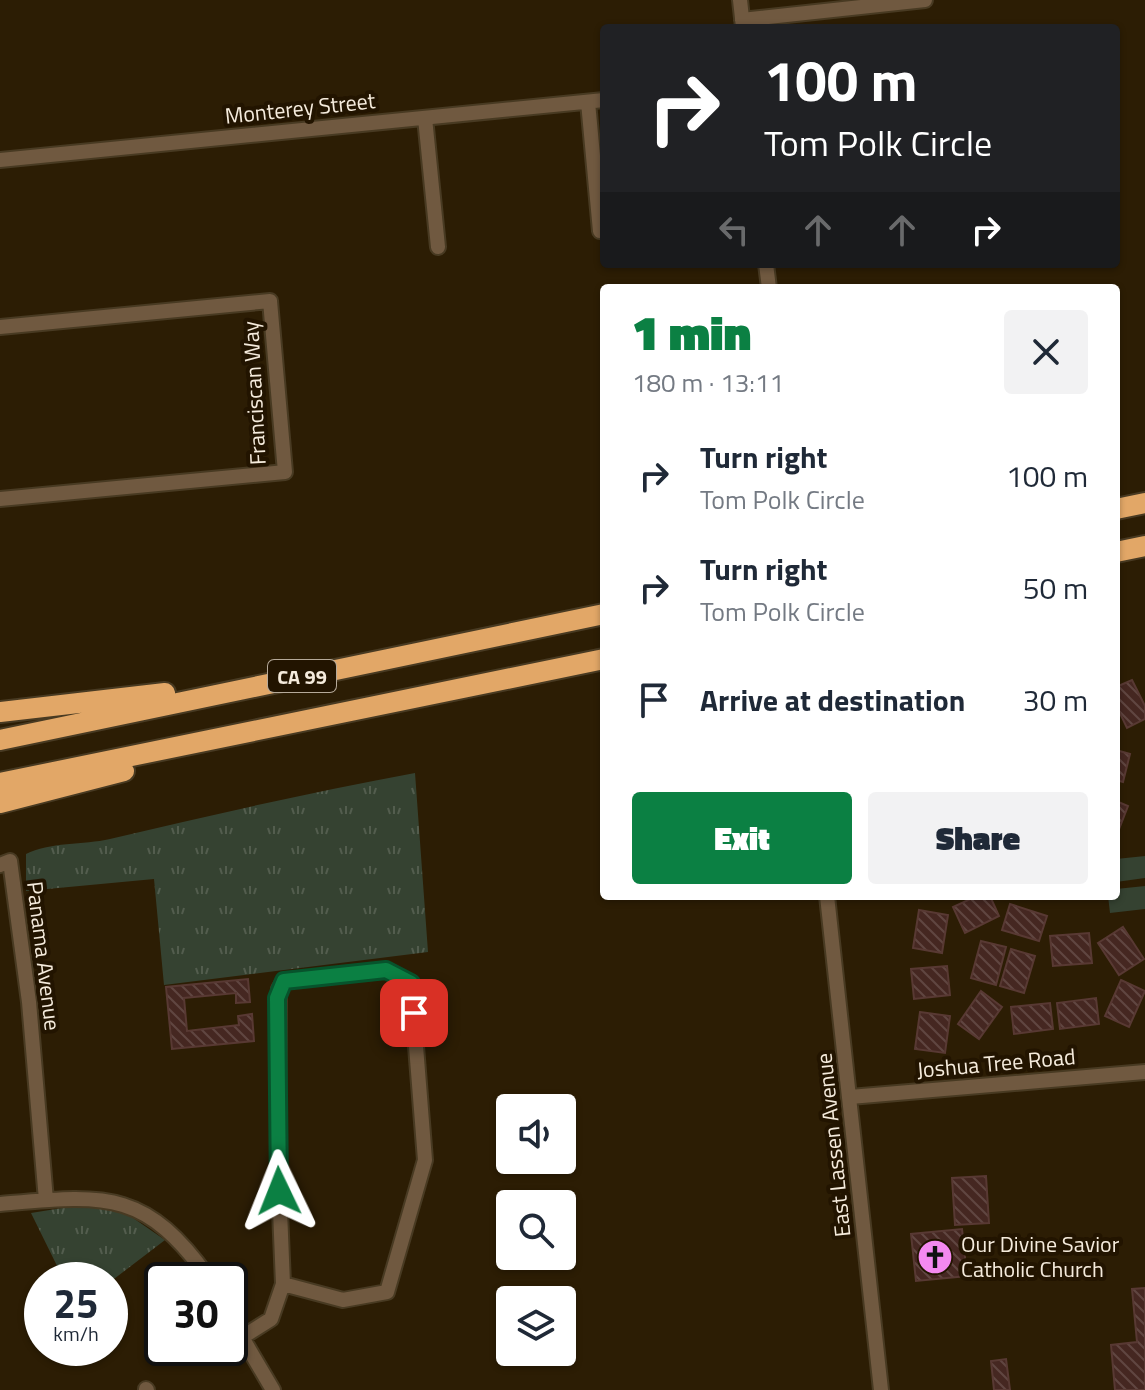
<!DOCTYPE html>
<meta charset="utf-8">
<style>
body{margin:0;font-family:"Titillium Web",sans-serif;background:#f2f2f3;color:#1f2937;height:100vh;display:flex;flex-direction:column;font-size:30px;white-space:nowrap}
*{box-sizing:border-box;margin:0}
p{font-size:26px;color:#747a83}
.icon{flex:none;width:44px;height:44px;fill:none;stroke:currentColor;stroke-width:2;stroke-linecap:round;stroke-linejoin:round}
.map{position:relative;flex:1;overflow:hidden}
.panel{position:absolute;left:600px;top:284px;width:520px;height:616px;display:flex;flex-direction:column;background:#fff;border-radius:8px;box-shadow:0 2px 6px #0004}
.panel>*{flex:none}
.guide{position:absolute;left:600px;top:24px;width:520px;height:244px;border-radius:8px;box-shadow:0 2px 6px #0004;background:#202124;color:#fff;overflow:hidden}
.fabs{position:absolute;left:496px;top:1094px;display:grid;gap:16px}
.fabs a{display:grid;place-items:center;width:80px;height:80px;border-radius:8px;background:#fff;box-shadow:0 2px 6px #0004;font-size:40px}
.speed{position:absolute;left:24px;top:1262px;display:flex;gap:16px;font-size:40px;font-weight:700;text-align:center}
.speed>*{display:grid;place-content:center;width:104px;height:104px;border-radius:50%;background:#fff;box-shadow:0 2px 6px #0004;line-height:1}
.speed small{font-size:20px;font-weight:400}
.speed .limit{border:4px solid #111;border-radius:12px;background:#fff;color:#111}
.pin{position:absolute;display:grid;place-items:center;width:68px;height:68px;color:#fff;margin:-34px;border-radius:16px;box-shadow:0 4px 12px #0006}
.me{position:absolute;width:88px;margin:-44px;rotate:358deg;stroke-linejoin:round;filter:drop-shadow(0 0 6px #0008)}
.turn{display:flex;align-items:center;gap:28px;height:168px;padding:0 32px;font-size:36px}
.turn .icon{width:104px;height:104px;stroke-width:2.5}
.turn b{display:block;font-size:56px;line-height:68px}
.lanes{display:flex;align-items:center;height:76px;padding:0 32px;background:#0003;justify-content:center;gap:40px;direction:ltr}
.lanes .off{opacity:.35}
.round{display:grid;place-items:center;flex:none;width:84px;height:84px;border-radius:8px;background:#f2f2f3}
.head{display:flex;align-items:center;justify-content:space-between;height:136px;padding:0 32px}
h1{font-size:48px;font-weight:800;line-height:60px;color:#0b8043}
.action{display:flex;gap:16px;margin-top:auto;padding:16px 32px}
.action a{flex:1;height:92px;border-radius:8px;background:#0b8043;color:#fff;font-size:32px;font-weight:800;line-height:92px;text-align:center}
.action a+a{background:#f2f2f3;color:#1f2937}
ul{padding:0;list-style:none}
li{display:flex;align-items:center;gap:24px;height:112px;padding:0 32px}
li div{flex:1}
li b{display:block;font-size:30px}
li em{font-style:normal}
.map>svg:first-child{display:block}
</style>
<div class="map">
<svg width="1145" height="1390" viewBox="0 0 1145 1390">
<defs>
<pattern id="grass-tufts" width="24" height="20" patternUnits="userSpaceOnUse" patternTransform="scale(2)"><rect width="24" height="20" fill="#354231"/><path d="M3 7l-1-3M5 7V3M7 7l1-3M15 17l-1-3M17 17v-4M19 17l1-3" fill="none" stroke="#535d4e"/></pattern>
<pattern id="building-back-hatch" width="6" height="6" patternUnits="userSpaceOnUse" patternTransform="scale(2)"><rect width="6" height="6" fill="#452721"/><path d="M-1 5l2 2M0 0l6 6M5-1l2 2" fill="none" stroke="#604641"/></pattern>
</defs>
<rect width="100%" height="100%" fill="#2c1d04"/>
<!-- grass -->
<path fill="url(#grass-tufts)" d="M415,773L428,952L164,985L154,879L26,891V854C49,842 84,845 110,839C211,815 312,792 415,773Z
M93,1203L123,1211L165,1240L110,1282L64,1280L31,1213Z"/>
<!-- green -->
<path fill="#354231" d="M1145,856V878L1116,882V859Z
M1145,886V909L1110,913L1108,896H1116V889Z"/>
<!-- building -->
<path fill="url(#building-back-hatch)" stroke="#583933" stroke-width="2" d="M1132,680L1145,706V719L1127,728L1116,705V687Z
M1116,750L1130,754L1123,782L1116,780Z
M1116,801L1128,806L1116,837Z
M977,896H990L999,916L965,933L953,907Z
M1010,904L1047,916L1039,941L1002,930Z
M919,910L948,915L942,953L913,948Z
M1123,927L1144,959L1119,975L1098,943Z
M1089,933L1092,963L1053,966L1050,936Z
M981,941L1006,947L996,985L971,978Z
M1011,949L1035,956L1024,993L1000,986Z
M947,966L950,995L914,999L911,969Z
M248,979L250,1002L236,1003V993L184,998L187,1031L239,1025L238,1016L252,1014L254,1041L172,1049L166,987Z
M1121,980L1145,991L1129,1027L1105,1016Z
M981,991L1002,1007L979,1039L958,1024Z
M1096,998L1099,1024L1060,1029L1057,1003Z
M1050,1003L1053,1029L1014,1034L1011,1007Z
M920,1012L950,1016L945,1053L915,1049Z
M986,1176L989,1223L955,1225L952,1178Z
M962,1229L967,1276L916,1281L911,1234Z
M1145,1288V1390H1115L1111,1345L1137,1342L1132,1289Z
M1006,1359L1010,1390H994L991,1361Z"/>
<g fill="none" stroke-linecap="round" stroke-linejoin="round">
<defs>
<path id="minor" d="M740,0L743,27
M742,20L925,0
M588,102L600,231
M425,118L438,247
M0,160L604,100
M766,264L769,288
M0,327L270,301L285,472L0,499
M0,865L10,861L29,1002L46,1200
M827,896L881,1390
M850,1097L1145,1072
M0,1204C105,1195 145,1188 210,1280
M230,1317L273,1390
M241,1338L271,1319L283,1284L278,1161L279,989L284,981L386,970L411,983L425,1160L387,1292L343,1300L283,1284
M146,1389L147,1390"/>
<path id="highway" d="M1116,509L1145,503
M1116,552L1145,546
M0,712L165,693
M0,740L604,614
M0,783L604,659
M0,803L124,771"/>
</defs>
<!-- minor casing -->
<use href="#minor" stroke="#483a22" stroke-width="18"/>
<!-- highway casing -->
<use href="#highway" stroke="#483a22" stroke-width="24"/>
<!-- minor -->
<use href="#minor" stroke="#705940" stroke-width="14"/>
<!-- highway -->
<use href="#highway" stroke="#e2a767" stroke-width="20"/>
</g>
<g fill="none" stroke-linecap="round" stroke-linejoin="round">
<defs>
<path id="route" d="M279,1191L277,998L284,981L386,970L411,983L414,1013"/>
</defs>
<!-- route casing -->
<use href="#route" stroke="#07532c" stroke-width="20"/>
<!-- route -->
<use href="#route" stroke="#0b8043" stroke-width="14"/>
</g>
<!-- icons -->
<defs>
<symbol id="church-disc" viewBox="-11 -11 22 22"><circle r="9.5" fill="#f489f0" stroke="#221400"/><path d="M-1.2-6h2.4v3.5h3.3v2.4h-3.3V6h-2.4V-.1h-3.3v-2.4h3.3Z" fill="#111"/></symbol>
</defs>
<g fill-rule="evenodd">
<use href="#church-disc" x="915" y="1237" width="40" height="40"/>
</g>
<g text-anchor="middle" dominant-baseline="central" stroke-width="8" stroke-linejoin="round" paint-order="stroke">
<!-- shield labels -->
<rect fill="#221400" stroke="#b6aa9a" stroke-width="2" x="268" y="660" width="68" height="32" rx="6"/>
<g font-size="20" font-weight="bold" fill="#f5ebdc">
<text x="302" y="676">CA 99</text>
</g>
<!-- street labels -->
<g font-size="22" fill="#f5ebdc" stroke="#221400">
<text transform="translate(300 108) rotate(-6)">Monterey Street</text>
<text transform="translate(254 393) rotate(-93)">Franciscan Way</text>
<text transform="translate(44 956) rotate(83)">Panama Avenue</text>
<text transform="translate(996 1063) rotate(-5)">Joshua Tree Road</text>
<text transform="translate(833 1145) rotate(-96)">East Lassen Avenue</text>
</g>
<!-- poi labels -->
<g font-size="22" fill="#f5ebdc" stroke="#221400" text-anchor="start">
<text x="961" y="1244">Our Divine Savior<tspan x="961" dy="25">Catholic Church</tspan></text>
</g>
</g>
</svg>
<div class="fabs">
<a><svg class="icon" aria-label="sound" viewBox="0 0 24 24"><path d="M4 9h4l5-4v14l-5-4H4zM17 9q2 3 0 6"/></svg></a>
<a><svg class="icon" aria-label="search" viewBox="0 0 24 24"><circle cx="10" cy="10" r="6"/><path d="M15 15l6 6"/></svg></a>
<a><svg class="icon" aria-label="layers" viewBox="0 0 24 24"><path d="M12 4l9 5-9 5-9-5zM3 14l9 5 9-5"/></svg></a>
</div>
<div class="speed"><div>25<small>km/h</small></div><div class="limit">30</div></div>
<div class="pin" style="left:414px;top:1013px;background:#d93025"><svg class="icon" aria-label="arrive" viewBox="0 0 24 24"><path d="M6 21V4h12l-3 4 3 4H6"/></svg></div>
<svg class="me" style="left:279px;top:1191px" viewBox="-20 -20 40 40"><path d="M0-17L14 15 0 8-14 15z" fill="#0b8043" stroke="#fff" stroke-width="4"/></svg>
<div class="guide">
<div class="turn"><svg class="icon" aria-label="right" viewBox="0 0 24 24"><path d="M7 20v-9h11M14 6l5 5-5 5"/></svg><div><b>100 m</b>Tom Polk Circle</div></div>
<div class="lanes"><svg class="icon off" aria-label="left" viewBox="0 0 24 24"><path d="M17 20v-9H6M10 6l-5 5 5 5"/></svg><svg class="icon off" aria-label="ahead" viewBox="0 0 24 24"><path d="M12 20V5M6 11l6-6 6 6"/></svg><svg class="icon off" aria-label="ahead" viewBox="0 0 24 24"><path d="M12 20V5M6 11l6-6 6 6"/></svg><svg class="icon" aria-label="right" viewBox="0 0 24 24"><path d="M7 20v-9h11M14 6l5 5-5 5"/></svg></div>
</div>
<section class="panel">
<div class="head"><div><h1>1 min</h1><p>180 m · 13:11</p></div><a class="round"><svg class="icon" aria-label="close" viewBox="0 0 24 24"><path d="M6 6l12 12M18 6L6 18"/></svg></a></div>
<ul>
<li><svg class="icon" aria-label="right" viewBox="0 0 24 24"><path d="M7 20v-9h11M14 6l5 5-5 5"/></svg><div><b>Turn right</b><p>Tom Polk Circle</p></div><em>100 m</em></li>
<li><svg class="icon" aria-label="right" viewBox="0 0 24 24"><path d="M7 20v-9h11M14 6l5 5-5 5"/></svg><div><b>Turn right</b><p>Tom Polk Circle</p></div><em>50 m</em></li>
<li><svg class="icon" aria-label="arrive" viewBox="0 0 24 24"><path d="M6 21V4h12l-3 4 3 4H6"/></svg><div><b>Arrive at destination</b></div><em>30 m</em></li>
</ul>
<div class="action"><a>Exit</a><a>Share</a></div>
</section>
</div>
